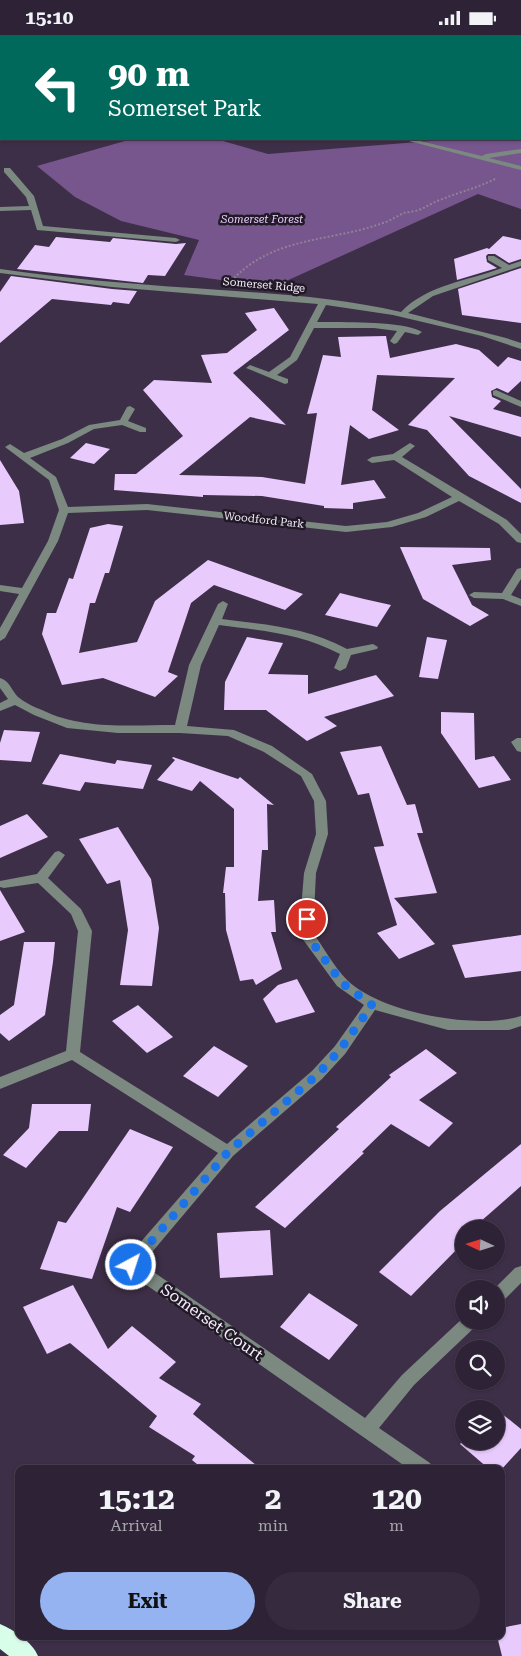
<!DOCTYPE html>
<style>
body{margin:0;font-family:"Roboto Serif",serif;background:#362b3e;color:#f1f3f6;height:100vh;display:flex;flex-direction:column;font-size:19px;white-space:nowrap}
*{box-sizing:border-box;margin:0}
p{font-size:16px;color:#a7a4ad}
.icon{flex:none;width:28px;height:28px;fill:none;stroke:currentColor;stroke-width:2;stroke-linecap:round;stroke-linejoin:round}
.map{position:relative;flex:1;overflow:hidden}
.side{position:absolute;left:15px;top:1430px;width:490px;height:175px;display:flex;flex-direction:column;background:#2e2336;border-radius:10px;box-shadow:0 1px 4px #0004,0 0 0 1px #494051}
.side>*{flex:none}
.hud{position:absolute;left:0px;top:0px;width:521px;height:105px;box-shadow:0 1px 4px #0004,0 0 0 1px #494051;background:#00695c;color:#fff;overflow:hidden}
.needle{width:32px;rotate:274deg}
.controls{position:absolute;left:455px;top:1185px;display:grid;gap:10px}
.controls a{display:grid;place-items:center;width:50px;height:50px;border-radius:50%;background:#2e2336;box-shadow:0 1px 4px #0004,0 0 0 1px #494051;font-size:25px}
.pin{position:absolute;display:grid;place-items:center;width:42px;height:42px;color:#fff;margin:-21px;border:2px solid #fff;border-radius:50%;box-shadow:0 1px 5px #0007}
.me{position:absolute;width:55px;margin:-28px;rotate:40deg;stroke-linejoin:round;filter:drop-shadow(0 0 4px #0008)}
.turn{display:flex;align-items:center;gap:18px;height:105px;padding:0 25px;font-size:22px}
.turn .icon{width:65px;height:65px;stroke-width:2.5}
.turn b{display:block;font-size:35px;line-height:42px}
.eta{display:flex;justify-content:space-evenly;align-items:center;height:85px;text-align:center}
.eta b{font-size:30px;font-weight:700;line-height:35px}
.primary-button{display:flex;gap:10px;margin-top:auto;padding:10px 25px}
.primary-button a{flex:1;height:58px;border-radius:30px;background:#95b2f1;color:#111;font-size:20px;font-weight:700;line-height:58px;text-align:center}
.primary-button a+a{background:#362b3e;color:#f1f3f6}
.status{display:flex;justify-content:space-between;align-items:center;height:35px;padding:0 25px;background:#2e2336;direction:ltr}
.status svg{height:14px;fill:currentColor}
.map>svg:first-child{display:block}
</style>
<div class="status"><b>15:10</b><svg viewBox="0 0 49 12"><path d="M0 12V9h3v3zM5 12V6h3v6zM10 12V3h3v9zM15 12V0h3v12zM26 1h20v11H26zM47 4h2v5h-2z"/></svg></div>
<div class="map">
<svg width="521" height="1621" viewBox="0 0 521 1621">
<rect width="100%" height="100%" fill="#3e2f48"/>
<!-- forest -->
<path fill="#77558d" d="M232,0H521V174L478,159L273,252L184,240L199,205L121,186L75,162L37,131L132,104H216L268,119L430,106L425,104H520V1Z"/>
<!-- building -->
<path fill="#e8cafd" d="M503,201L521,205V224L509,228L495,219H488L486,221L487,227L497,233L457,245L454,224L487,213L489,214Z
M56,202L110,207L113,203L176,209L186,208L165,241L148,240L143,248L17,234L35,210L49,212Z
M521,233V288L462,280L458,254Z
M11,241L112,254L137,256L129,269L113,267L111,270L52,264L0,308V257Z
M274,273L289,295L233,338L286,390L250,382L179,440L262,442L305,449L317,378L307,379L323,320L341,322L338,302L386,301L390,323L456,309L479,315L498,332L508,322L521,326V346L508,358L497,353L491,356L492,362L501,366L493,374L521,382V402L449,381L521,454V468L469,441L427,395L408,390L455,343L377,340L372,375L399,395L369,404L350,390L341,450L374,445L386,463L353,468V474L324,473V471L262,461L203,460V462L114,455L115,439H136L183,401L143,355L154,345L212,348L201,320L227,318L257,295L245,278Z
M86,408L110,414L94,429L70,423Z
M0,425L19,456L24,488L0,490Z
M108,489L123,491L109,538H105L95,568H90L79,618L137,607L155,566L208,525L303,559L285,575L214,550L191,568L168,637L178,641L155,662L103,643L62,650L42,599L47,578H56L69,543L73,544L90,493Z
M400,512L490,513L491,525L452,530L472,570L489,580L470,591L423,564Z
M340,558L364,564L391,570L377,592L325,580Z
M247,602L283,608L268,639L308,640V659L376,640L394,661L324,682L337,691L307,706L266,675H224L225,647Z
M427,602L447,605L438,644L419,642Z
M441,677L474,678L475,725L494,721L511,745L479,753L441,698Z
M4,695L40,697L31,727L0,725V708Z
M381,711L407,770L415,769L423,798H417L437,858L394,863L435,909L399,924L377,898L397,890L374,812L384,811L369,758L358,760L340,717Z
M60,719L115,729L117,725L152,730L143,754L85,747L80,756L42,749Z
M173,722L238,744L240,742L274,770L267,769L268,815H262L258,866L274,865L276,897H271L282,934L256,950L253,944L240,946L226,895L225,858H223L226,832H234V774L200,746L192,756L157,745L175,725L172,723Z
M27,779L48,802L0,823V791Z
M118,792L151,844L159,893L152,951L120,950L128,895L120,845L107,849L79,804Z
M0,855L25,897L0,906Z
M521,900V936L465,943L452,910Z
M24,907H55L53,927L45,980L9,1006L0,998V980L14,970Z
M297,944L315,977L276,988L263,964L278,950Z
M138,970L173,1002L147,1018L112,986Z
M214,1011L248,1031L218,1062L183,1041Z
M426,1014L457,1038L419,1065L453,1088L429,1112L391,1089L362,1117L364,1118L285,1193L255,1172L339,1094L336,1092L391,1042L389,1040Z
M32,1069H91L88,1096H59L26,1133L3,1120L29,1093Z
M130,1094L173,1112L130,1177L117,1172L92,1244L40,1234L58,1186L66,1188Z
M521,1109V1151L472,1194H464V1201L457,1207L461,1210L411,1261L379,1237L440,1176Z
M270,1195L273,1240L220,1243L217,1198Z
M73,1250L108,1314L132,1291L176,1327L159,1343L201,1369L193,1379L261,1434H203L192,1425L195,1421L149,1392L157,1381L70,1308L47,1319L23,1272Z
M309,1258L358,1290L329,1325L280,1292Z
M496,1374L521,1394V1413L501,1435L489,1434L460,1409L464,1405L496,1406Z
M521,1589V1621H502L497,1601H501V1593Z"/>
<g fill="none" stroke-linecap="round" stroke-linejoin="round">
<!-- path -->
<path stroke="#8f8297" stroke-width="2" stroke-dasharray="2 2" stroke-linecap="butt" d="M234,243C276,201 330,207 383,188C390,186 397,181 404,178C407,177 411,177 415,176C424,174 431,168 440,165C459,157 478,153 497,143"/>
<!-- minor -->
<path fill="#7b8981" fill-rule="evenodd" d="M10,0H16L17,1H11Z
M0,35H1V39H0Z
M401,104H412L482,121L486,119L521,114V118L489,123L521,131V135Z
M4,133H10L34,161L43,191L176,203L180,205L176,207L37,195L31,175L0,176V172L29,171L26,162L4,137Z
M488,221H494L509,230L521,226V231L433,261L408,278L506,303L521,308V314L482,301L393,280L326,270L317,287C338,287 407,286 422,297L418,300L405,297L397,308L394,309L390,306L397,296L374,293H314L297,325L277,340L288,344V348L285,349L246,333L250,330L269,337L290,322L318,269L112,252L0,238V234C64,243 128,249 193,253C262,258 333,261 401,277C428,249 468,246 502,233L488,225Z
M496,355L521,366V372L493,360V356Z
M130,371L135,374L128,386L146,393V397H140L122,390L94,394L68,408L30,423L56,442L68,472L147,469L346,491L387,487L418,478L452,462L394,425L372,428L367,425L372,422L393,419L410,408L415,411L402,422L507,485L521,499V508L517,507L499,489L459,466L426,482L392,492L346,497L147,475L68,478L58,506L5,603L0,606V593L19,559L0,556V550L22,553L48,506L59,475L49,445L5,412L10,409L24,418L62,404L89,390L120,385L127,372Z
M521,533V544L511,560L521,564V571L503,564L474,563L469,560L474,557L502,558L517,534Z
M223,566L228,569L222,584C267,590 306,592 347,614L373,609L378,612L377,614L351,620L346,633L340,636L334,633L340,619C299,598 264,596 219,590L201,630L187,691L234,695L272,711L312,739L326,766L328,799L316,838L313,898C324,913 334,932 347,945C381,978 476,995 521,981V991L509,995H448L375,975L345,1019L322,1044L233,1121L142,1229L365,1383L402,1340L464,1282V1286H478L476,1291L414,1350L379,1393L430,1428L433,1434H409L125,1235L123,1230L125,1225L218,1118L72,1025L0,1054V1042L66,1016L78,896L71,879L38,848L4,853L0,852V846L37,839L55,817L59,816L65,820L48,843L81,874L92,896L80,1017L227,1109L312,1036L335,1011L364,970L337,951L299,899L304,838L316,799L314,766L301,741L264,717L228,701L180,698H118L67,693L34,680L15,670L0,676V668L8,664L0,653V643C9,645 12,656 18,662C24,667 34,672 42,675C82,695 131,690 175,690L189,630L218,569Z
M517,703H521V717L517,716L511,707Z
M521,1231V1248L502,1267L496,1269V1254H494L515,1233Z"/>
<!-- highway -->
<path fill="#d8feea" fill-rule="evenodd" d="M0,1589C14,1595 32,1607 38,1621H9L0,1614Z"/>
</g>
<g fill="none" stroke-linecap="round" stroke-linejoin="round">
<!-- route -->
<path stroke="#1a73e8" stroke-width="9" stroke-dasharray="0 16.2" d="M131,1230L228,1117L317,1040L340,1015L372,970L342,948L306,899L307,884"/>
</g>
<g text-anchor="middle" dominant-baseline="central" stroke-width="5" stroke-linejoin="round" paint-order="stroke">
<!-- far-park labels -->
<g font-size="11" font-style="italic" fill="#e9cbfd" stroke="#211a26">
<text x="262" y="184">Somerset Forest</text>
</g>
<!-- far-street labels -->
<g font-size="11" fill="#f6ecfd" stroke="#211a26">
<text transform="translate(264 250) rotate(5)">Somerset Ridge</text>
<text transform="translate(264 485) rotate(6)">Woodford Park</text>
</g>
<!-- near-street labels -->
<g font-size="16" fill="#f6ecfd" stroke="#211a26">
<text transform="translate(212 1287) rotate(35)">Somerset Court</text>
</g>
</g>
</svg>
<div class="controls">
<a><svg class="needle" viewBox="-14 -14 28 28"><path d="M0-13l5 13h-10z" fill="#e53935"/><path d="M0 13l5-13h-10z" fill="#a7a4ad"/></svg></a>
<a><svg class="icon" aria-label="sound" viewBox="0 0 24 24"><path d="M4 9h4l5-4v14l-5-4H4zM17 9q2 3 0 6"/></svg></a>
<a><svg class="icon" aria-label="search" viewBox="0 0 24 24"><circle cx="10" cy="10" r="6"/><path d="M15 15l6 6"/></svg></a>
<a><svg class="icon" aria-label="layers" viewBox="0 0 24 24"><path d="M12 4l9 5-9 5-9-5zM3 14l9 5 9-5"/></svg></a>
</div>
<div class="pin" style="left:307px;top:884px;background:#d93025"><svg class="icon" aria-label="arrive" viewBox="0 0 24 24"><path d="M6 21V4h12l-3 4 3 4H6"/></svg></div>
<svg class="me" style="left:131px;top:1230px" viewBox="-20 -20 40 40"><circle r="17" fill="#1a73e8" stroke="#fff" stroke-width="3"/><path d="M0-11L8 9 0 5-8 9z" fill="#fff"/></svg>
<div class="hud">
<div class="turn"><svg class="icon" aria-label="left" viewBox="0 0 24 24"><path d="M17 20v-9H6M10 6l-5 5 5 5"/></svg><div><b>90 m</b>Somerset Park</div></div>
</div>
<section class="side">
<div class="eta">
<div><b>15:12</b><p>Arrival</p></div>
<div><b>2</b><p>min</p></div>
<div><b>120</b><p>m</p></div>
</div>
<div class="primary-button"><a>Exit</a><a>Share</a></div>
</section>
</div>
